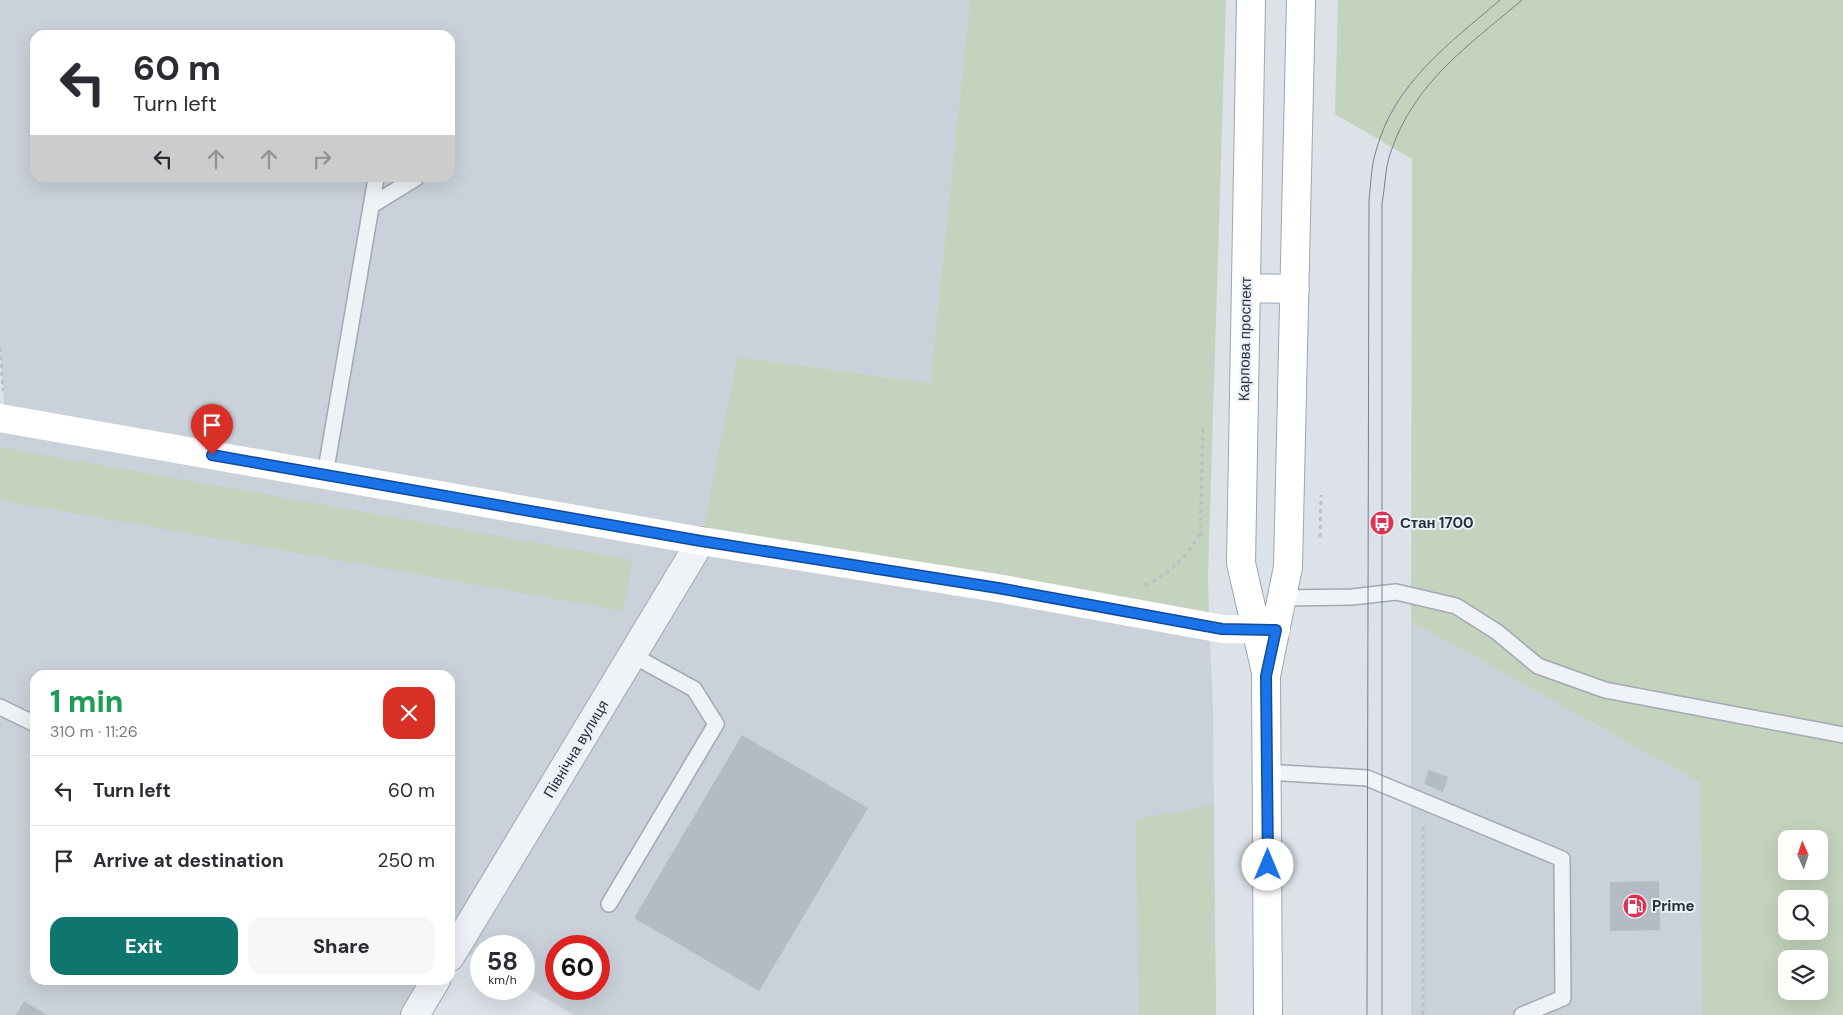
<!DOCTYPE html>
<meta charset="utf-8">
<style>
body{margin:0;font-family:"DM Sans",sans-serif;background:#f7f7f7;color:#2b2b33;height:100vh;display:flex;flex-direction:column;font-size:19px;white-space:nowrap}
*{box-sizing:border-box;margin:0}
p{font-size:16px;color:#7c7c81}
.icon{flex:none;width:28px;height:28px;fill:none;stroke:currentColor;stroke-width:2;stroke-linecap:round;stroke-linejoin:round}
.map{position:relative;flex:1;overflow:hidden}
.panel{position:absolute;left:30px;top:670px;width:425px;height:315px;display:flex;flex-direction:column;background:#fff;border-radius:15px;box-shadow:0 5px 20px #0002}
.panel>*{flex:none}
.banner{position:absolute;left:30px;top:30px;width:425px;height:152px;border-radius:15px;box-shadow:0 5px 20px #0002;background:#fff;color:#2b2b33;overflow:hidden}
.needle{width:32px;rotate:357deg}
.controls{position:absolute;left:1778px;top:830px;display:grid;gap:10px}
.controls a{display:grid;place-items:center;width:50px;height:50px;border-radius:10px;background:#fff;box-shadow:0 5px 20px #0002;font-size:25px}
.speed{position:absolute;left:470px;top:935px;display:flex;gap:10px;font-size:25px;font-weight:700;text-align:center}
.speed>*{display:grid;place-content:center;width:65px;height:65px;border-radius:50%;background:#fff;box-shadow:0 5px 20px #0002;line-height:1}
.speed small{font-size:12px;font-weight:400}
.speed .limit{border:8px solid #d22;background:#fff;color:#111}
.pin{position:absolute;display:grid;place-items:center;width:42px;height:42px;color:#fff;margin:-51px -21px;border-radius:50% 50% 50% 0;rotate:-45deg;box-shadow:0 0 5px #0007}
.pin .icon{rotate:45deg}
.me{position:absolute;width:55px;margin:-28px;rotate:0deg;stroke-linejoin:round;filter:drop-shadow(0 0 4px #0008)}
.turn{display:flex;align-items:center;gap:18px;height:105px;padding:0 20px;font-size:22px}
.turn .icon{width:65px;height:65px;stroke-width:2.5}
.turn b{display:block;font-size:35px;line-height:42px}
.lanes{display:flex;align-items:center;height:48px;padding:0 20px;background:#0003;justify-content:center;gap:25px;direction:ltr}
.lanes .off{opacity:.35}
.round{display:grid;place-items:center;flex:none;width:52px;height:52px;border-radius:15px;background:#f7f7f7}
.headline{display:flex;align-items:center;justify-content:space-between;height:85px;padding:0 20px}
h1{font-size:30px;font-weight:800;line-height:38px;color:#1e9e55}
.action{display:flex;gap:10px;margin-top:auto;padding:10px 20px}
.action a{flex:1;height:58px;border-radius:15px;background:#0f766e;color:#fff;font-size:20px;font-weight:800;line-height:58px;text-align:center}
.action a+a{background:#f7f7f7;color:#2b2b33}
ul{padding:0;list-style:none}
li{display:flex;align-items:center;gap:15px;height:70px;padding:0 20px;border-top:1px solid #e1e1e2}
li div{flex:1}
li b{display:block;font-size:19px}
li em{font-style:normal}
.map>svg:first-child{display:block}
</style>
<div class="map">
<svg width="1843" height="1015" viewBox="0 0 1843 1015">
<rect width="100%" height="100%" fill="#dce2e8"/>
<!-- built -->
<path fill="#cad1da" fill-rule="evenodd" d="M0,0H970L930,383L738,357L1209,623L1213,707L1216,1015H574L524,986V946H481V961L456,947L450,957V675H35V980H436L415,1015H0V418H5L0,348ZM35,35H450V178H35ZM556,946H599V989H556Z
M1411,621L1700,783L1702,1015H1411Z"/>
<!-- green -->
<path fill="#c3d3bd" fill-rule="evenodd" d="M970,0H1226L1208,574L1209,623L701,541L738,357L930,383Z
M1338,0H1843V1015H1702L1700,783L1411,621L1412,159L1335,114ZM1786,839H1819V871H1786ZM1786,899H1819V931H1786ZM1786,959H1819V991H1786Z
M0,447L633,560L623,611L0,500Z
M1213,805L1216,1015H1139L1136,819Z"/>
<!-- building -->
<path fill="#b3bbc5" d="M742,735L868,808L759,991L634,918Z
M1429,770L1448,777L1443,792L1424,784Z
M1659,881L1660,930L1610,931V882Z
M24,1001L47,1015H16Z"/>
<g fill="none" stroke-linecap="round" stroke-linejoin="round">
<defs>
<path id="lane" d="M372,205L416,178
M325,475L376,178
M1282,598L1352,597L1396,592L1456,606L1497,632L1538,666L1605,690L1843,735
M0,707L35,724
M1267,772L1367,778L1562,859L1563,998L1522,1015
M609,904L716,724L694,689L632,655"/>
<path id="street" d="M450,957L701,541
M415,1015L436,980"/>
<path id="primary" d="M1251,0L1241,563L1265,668
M1246,288L1295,289
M1268,1015L1266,676L1288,567L1301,0"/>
</defs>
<!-- lane casing -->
<use href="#lane" stroke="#a1a9b2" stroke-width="18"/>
<!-- street casing -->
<use href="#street" stroke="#a1a9b2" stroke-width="30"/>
<!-- primary casing -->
<use href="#primary" stroke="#9ba6b5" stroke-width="30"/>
<!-- path -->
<path stroke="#bac0c7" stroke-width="3" stroke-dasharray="4 4" stroke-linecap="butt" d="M0,348L3,391
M1203,429L1200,534H1206
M1320,537L1321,495
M1145,585C1169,575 1186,557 1200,534
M1423,1015V825"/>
<!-- lane -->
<use href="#lane" stroke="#eff2f6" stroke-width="15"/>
<!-- street -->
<use href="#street" stroke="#eff2f6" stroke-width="28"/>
<!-- secondary -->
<path stroke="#fff" stroke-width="28" d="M0,418L701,541L997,588L1223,629L1276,630"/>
<!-- primary -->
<use href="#primary" stroke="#fff" stroke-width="28"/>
<!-- tram -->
<path stroke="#748193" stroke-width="1" d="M1367,1015L1369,200C1371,184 1371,166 1376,151C1394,83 1449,44 1500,0
M1382,1015V203C1385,188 1385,169 1390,154C1414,82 1467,47 1522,0"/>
</g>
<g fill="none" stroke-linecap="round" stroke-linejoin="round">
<defs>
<path id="route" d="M212,455L701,541L998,588L1222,629L1276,630L1266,676L1268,865"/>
</defs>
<!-- route casing -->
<use href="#route" stroke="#114b97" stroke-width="12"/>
<!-- route -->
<use href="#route" stroke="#1a73e8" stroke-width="9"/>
</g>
<!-- icons -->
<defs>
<symbol id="bus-disc" viewBox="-11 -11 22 22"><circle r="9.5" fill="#dc3354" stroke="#ecf0f6"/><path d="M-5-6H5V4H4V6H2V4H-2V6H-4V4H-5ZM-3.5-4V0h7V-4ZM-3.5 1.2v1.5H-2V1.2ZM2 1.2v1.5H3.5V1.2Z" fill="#fff"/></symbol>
<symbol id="fuel-disc" viewBox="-11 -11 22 22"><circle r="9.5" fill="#dc3354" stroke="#ecf0f6"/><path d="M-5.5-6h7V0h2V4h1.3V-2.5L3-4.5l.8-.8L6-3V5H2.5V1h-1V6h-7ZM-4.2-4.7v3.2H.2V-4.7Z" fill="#fff"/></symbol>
</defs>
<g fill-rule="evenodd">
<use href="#bus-disc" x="1368" y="509" width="28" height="28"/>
<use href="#fuel-disc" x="1621" y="892" width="28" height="28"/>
</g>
<g text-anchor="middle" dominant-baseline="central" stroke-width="4" stroke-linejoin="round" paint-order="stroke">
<!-- street labels -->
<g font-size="15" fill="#243040" stroke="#ecf0f6">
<text transform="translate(1245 339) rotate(-89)">Карпова проспект</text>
<text transform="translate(576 749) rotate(-59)">Північна вулиця</text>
</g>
<!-- poi labels -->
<g font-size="15" font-weight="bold" fill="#243040" stroke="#ecf0f6" text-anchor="start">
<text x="1400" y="523">Стан 1700</text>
<text x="1652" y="906">Prime</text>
</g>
</g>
</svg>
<div class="controls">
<a><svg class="needle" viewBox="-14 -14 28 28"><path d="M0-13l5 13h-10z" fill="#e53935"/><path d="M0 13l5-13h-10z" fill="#7c7c81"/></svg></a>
<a><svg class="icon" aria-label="search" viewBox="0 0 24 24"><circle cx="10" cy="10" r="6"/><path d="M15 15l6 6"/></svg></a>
<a><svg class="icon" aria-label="layers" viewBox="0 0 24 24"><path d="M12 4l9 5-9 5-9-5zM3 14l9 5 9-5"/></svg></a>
</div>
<div class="speed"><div>58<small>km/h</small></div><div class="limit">60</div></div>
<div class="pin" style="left:212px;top:455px;background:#d93025"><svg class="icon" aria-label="arrive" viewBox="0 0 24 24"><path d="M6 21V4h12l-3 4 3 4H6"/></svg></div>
<svg class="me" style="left:1268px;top:865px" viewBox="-20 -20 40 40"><circle r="19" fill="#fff"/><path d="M0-13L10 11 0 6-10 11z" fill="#1a73e8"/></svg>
<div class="banner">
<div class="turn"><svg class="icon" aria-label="left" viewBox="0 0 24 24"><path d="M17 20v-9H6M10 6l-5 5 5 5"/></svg><div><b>60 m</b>Turn left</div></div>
<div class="lanes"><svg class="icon" aria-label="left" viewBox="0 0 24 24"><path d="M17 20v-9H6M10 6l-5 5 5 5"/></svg><svg class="icon off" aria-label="ahead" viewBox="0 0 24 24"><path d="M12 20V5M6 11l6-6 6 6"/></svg><svg class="icon off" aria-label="ahead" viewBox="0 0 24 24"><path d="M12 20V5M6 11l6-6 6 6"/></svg><svg class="icon off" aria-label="right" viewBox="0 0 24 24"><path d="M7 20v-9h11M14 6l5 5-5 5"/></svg></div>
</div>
<section class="panel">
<div class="headline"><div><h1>1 min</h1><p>310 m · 11:26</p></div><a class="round" style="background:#d93025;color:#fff"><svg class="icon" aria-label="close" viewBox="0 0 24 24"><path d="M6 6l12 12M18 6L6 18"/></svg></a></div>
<ul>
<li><svg class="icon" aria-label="left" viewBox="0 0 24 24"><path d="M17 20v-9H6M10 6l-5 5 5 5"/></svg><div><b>Turn left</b></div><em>60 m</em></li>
<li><svg class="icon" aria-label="arrive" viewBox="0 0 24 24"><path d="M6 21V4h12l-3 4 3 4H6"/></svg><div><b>Arrive at destination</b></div><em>250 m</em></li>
</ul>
<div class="action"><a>Exit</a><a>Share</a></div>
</section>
</div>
